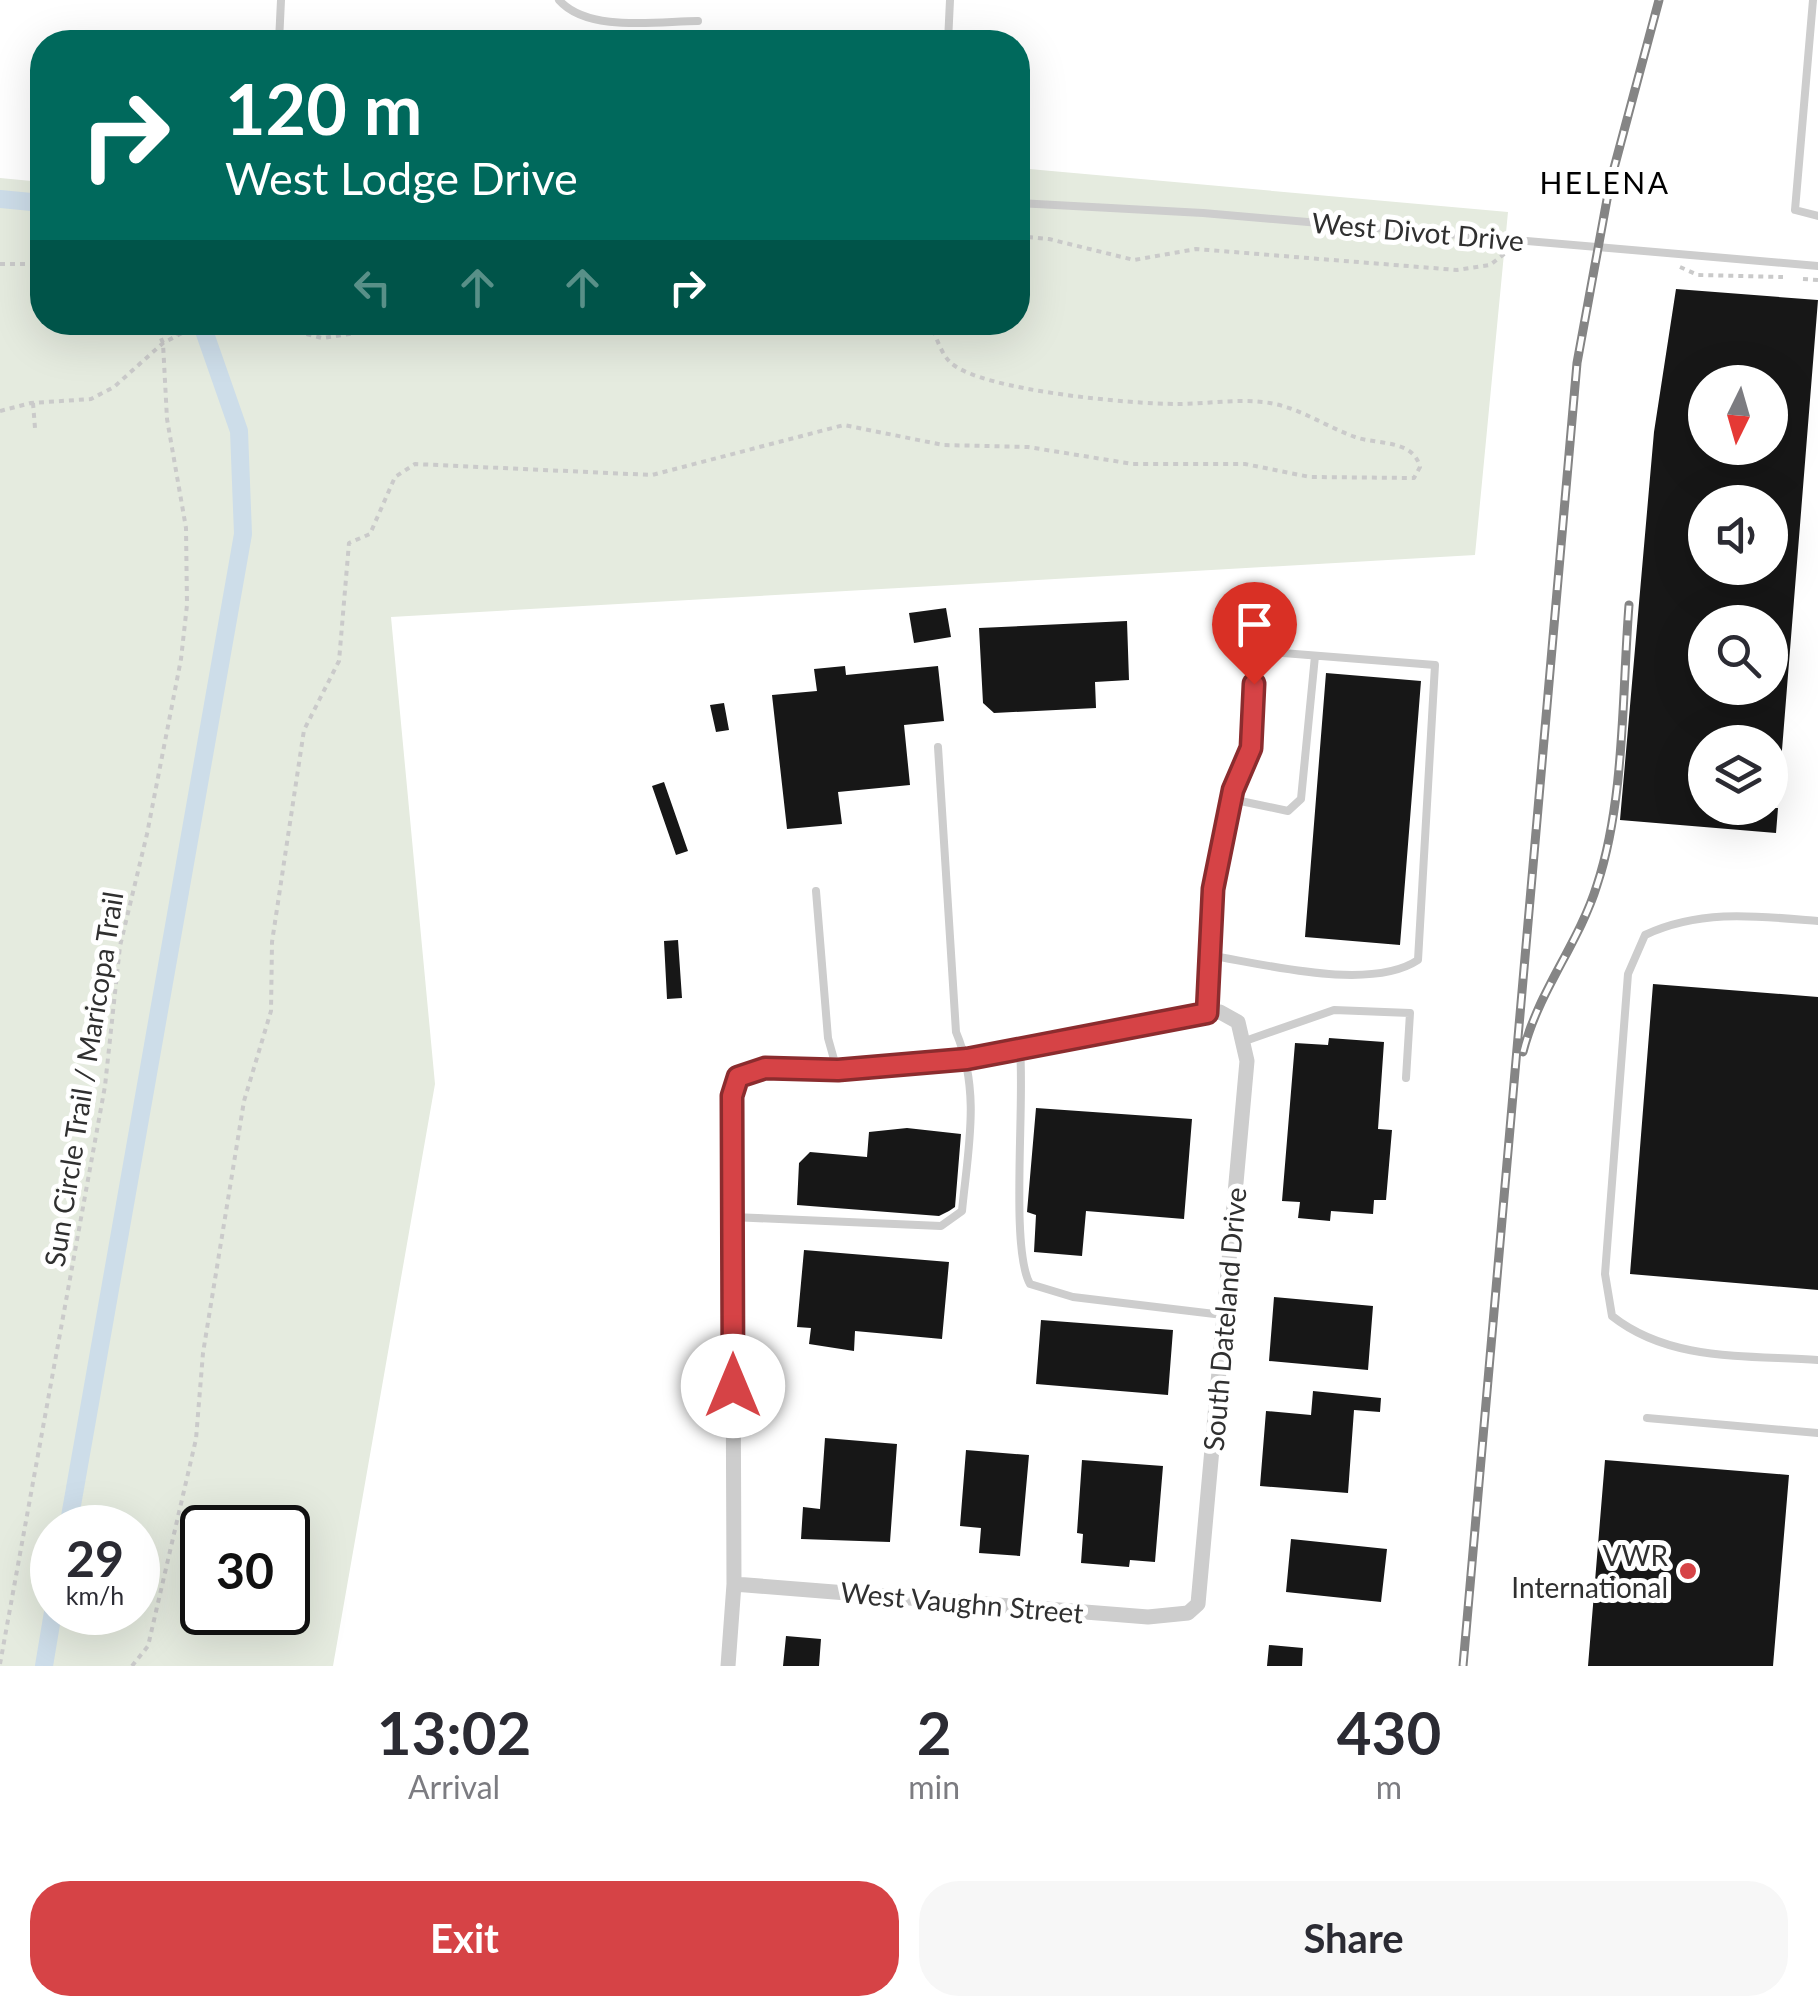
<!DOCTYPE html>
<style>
body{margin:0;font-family:Lato,sans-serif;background:#f7f7f7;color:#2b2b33;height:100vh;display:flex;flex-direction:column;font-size:38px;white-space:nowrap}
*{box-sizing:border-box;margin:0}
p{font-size:32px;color:#7c7c81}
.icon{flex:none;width:55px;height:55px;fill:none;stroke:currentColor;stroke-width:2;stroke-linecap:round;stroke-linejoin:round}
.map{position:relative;height:1666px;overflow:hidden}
.sheet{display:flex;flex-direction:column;background:#fff;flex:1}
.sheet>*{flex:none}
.hud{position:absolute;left:30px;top:30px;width:1000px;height:305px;border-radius:40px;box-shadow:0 10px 40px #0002;background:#00695c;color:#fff;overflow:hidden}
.needle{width:65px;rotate:185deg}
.tools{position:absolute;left:1688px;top:365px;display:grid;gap:20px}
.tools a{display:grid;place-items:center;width:100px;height:100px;border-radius:50%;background:#fff;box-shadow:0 10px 40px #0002;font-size:50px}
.speed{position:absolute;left:30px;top:1505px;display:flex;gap:20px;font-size:50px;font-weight:700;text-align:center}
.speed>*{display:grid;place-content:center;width:130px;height:130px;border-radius:50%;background:#fff;box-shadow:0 10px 40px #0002;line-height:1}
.speed small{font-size:25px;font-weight:400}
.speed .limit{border:5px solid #111;border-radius:15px;background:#fff;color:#111}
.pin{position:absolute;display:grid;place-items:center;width:85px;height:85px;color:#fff;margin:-102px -42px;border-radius:50% 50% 50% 0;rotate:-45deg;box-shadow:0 0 10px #0007}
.pin .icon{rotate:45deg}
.me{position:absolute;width:110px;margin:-55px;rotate:0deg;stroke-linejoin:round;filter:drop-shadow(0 0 8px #0008)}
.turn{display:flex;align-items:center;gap:35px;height:210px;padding:0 30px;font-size:45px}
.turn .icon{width:130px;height:130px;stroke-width:2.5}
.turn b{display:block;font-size:70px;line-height:85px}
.lanes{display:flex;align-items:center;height:95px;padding:0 30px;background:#0003;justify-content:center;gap:50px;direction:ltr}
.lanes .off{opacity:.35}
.eta{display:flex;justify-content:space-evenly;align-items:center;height:170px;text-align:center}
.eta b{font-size:60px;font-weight:700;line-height:70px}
.action{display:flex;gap:20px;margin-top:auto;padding:20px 30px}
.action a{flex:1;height:115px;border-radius:40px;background:#d64346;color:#fff;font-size:40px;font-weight:700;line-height:115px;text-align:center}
.action a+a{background:#f7f7f7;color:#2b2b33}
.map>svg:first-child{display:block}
</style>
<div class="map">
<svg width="1818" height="1666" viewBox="0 0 1818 1666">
<rect width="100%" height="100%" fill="#fff"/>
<!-- green -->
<path fill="#e5ebdf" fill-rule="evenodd" d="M1018,168L1508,212L1475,555L391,617L435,1084L333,1666H0V178L42,182V322H1018ZM52,1528H138V1612H52ZM202,1528H288V1612H202Z"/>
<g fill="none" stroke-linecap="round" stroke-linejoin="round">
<!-- canal -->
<path stroke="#cddde9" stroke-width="18" d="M0,199L42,203
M68,1528L243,534L239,431L202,325
M44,1666L53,1612"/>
</g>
<!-- building -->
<path fill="#171717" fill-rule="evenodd" d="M1676,289L1818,300L1780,775H1770V742H1705V808H1778L1776,833L1620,820L1654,432ZM1705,382H1770V448H1705ZM1705,502H1770V568H1705ZM1705,622H1770V688H1705Z
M946,608L951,637L914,643L909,613Z
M1127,621L1129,680L1095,682L1096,708L994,713L983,703L979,628Z
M845,666L846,675L938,666L944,721L904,725L910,785L838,792L842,824L787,829L772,695L817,691L814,669Z
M1326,673L1421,681L1400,945L1305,937Z
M724,703L729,730L716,732L710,705Z
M664,782L688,851L676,855L652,786Z
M678,940L682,998L667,999L664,941Z
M1653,984L1818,997V1290L1630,1274Z
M1329,1038L1384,1042L1378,1129L1392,1130L1386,1200H1374L1373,1214L1331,1211L1330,1221L1298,1218L1300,1202L1282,1201L1295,1043L1328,1045Z
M1036,1108L1192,1119L1184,1219L1086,1211L1082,1256L1034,1252L1036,1215L1027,1212Z
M907,1128L961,1134L955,1207L949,1211L939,1216L797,1205L799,1163L810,1152L867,1157L869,1132Z
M804,1250L949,1262L942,1339L855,1331L854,1351L809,1344L811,1328L797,1327Z
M1274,1297L1373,1306L1368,1370L1269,1361Z
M1041,1320L1173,1330L1168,1395L1036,1384Z
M1313,1391L1381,1398L1380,1412L1354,1410L1348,1493L1260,1486L1266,1411L1311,1415Z
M825,1438L897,1444L890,1542L801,1539L803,1507L820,1509Z
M966,1450L1029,1455L1020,1556L979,1553L981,1528L960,1526Z
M1082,1460L1163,1466L1155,1562L1130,1560L1129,1567L1081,1563L1083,1534L1077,1533Z
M1605,1460L1789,1475L1773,1666H1588Z
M1291,1539L1387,1549L1381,1602L1286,1592Z
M786,1636L821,1639L819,1666H783Z
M1269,1645L1303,1648L1302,1666H1267Z"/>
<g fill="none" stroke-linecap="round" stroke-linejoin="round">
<!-- path -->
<path stroke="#cacaca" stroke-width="4" stroke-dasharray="5 5" stroke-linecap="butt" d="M1018,236L1049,239L1134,260L1196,249L1457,270L1490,265L1508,251
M0,264H42
M1680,267L1698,275L1783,277
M1803,279L1818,280
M258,322L322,338L428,322
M175,334L192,322
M33,403L35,428
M0,411L31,403L91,399L114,387L163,343L203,322
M0,1664L105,1086L120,946L147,834L181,659L187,605L186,528L167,419L163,343L154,322
M132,1666L148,1646L196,1439L203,1353L244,1101L271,1011L272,942L304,730L339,661L349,543L370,534L395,477L415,464L652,475L844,425L943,445L1028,447L1133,464H1245L1310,477L1414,478L1420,467C1413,439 1378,445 1355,437C1324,426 1296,405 1262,402C1234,399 1205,404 1177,404C1132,404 983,391 951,363C941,354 935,335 931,322"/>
<!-- lane -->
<path stroke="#cdcdcd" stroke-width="8" d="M559,0C588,33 659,21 698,21
M1813,0L1795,210L1818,216
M279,42L281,0
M948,42L950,0
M1018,203L1203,213L1818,266
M1231,799L1288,811L1301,799L1315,656
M816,891L828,1038L837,1070
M1818,921C1757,916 1701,909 1645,935L1628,974L1605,1274L1612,1316C1670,1362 1747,1355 1818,1360
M1207,1013L1210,915L1233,789L1251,748L1256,651L1435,665L1418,960C1370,992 1264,964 1208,955
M1245,1041L1334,1010L1410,1013L1406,1078
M1020,1050C1025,1102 1010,1249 1030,1284L1073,1297L1223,1315
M732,1217L941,1226L962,1211C968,1149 981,1091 956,1032L938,747
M1647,1418L1818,1433"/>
<!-- street -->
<path stroke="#cdcdcd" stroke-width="15" d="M728,1666L734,1584L732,1096L738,1077L765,1068L837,1070L967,1059L1202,1013L1220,1012L1238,1022L1247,1061L1198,1604L1188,1613L1148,1617L734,1584"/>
<defs>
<path id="rail" d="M1523,1052C1538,992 1579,943 1597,885C1625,801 1622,693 1629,605
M1463,1666L1577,363L1610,183L1659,0"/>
</defs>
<!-- rail casing -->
<use href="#rail" stroke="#858585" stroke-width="9"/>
<!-- rail -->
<use href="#rail" stroke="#fff" stroke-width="5" stroke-dasharray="15" stroke-linecap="butt"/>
</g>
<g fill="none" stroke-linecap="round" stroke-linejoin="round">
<defs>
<path id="route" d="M733,1386L732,1096L738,1077L765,1068L838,1070L967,1059L1207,1013L1213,889L1233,790L1251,748L1254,684"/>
</defs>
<!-- route casing -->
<use href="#route" stroke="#8b2c2e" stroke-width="25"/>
<!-- route -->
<use href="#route" stroke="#d64346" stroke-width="18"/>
</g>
<!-- markers -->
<circle fill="#d64346" stroke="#fff" stroke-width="4" cx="1688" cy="1571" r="10"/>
<g text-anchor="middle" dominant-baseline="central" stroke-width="10" stroke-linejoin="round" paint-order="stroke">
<!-- street labels -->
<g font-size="28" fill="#303030" stroke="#fff">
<text transform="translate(1418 231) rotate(5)">West Divot Drive</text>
<text transform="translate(83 1079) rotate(-81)">Sun Circle Trail / Maricopa Trail</text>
<text transform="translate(1224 1319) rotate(-85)">South Dateland Drive</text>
<text transform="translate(962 1602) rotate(5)">West Vaughn Street</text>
</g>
<!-- poi labels -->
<g font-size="28" fill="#303030" stroke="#fff" text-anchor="end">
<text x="1668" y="1555">VWR<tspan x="1668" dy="32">International</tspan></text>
</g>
<!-- neighbourhood labels -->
<g font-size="30" letter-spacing="2.5" fill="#000" stroke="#fff">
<text x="1605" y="182">HELENA</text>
</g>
</g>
</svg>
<div class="tools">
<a><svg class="needle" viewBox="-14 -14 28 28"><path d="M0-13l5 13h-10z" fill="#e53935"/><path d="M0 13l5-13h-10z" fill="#7c7c81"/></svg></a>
<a><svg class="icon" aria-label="sound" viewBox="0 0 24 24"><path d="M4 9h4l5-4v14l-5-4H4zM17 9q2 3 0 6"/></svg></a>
<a><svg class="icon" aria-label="search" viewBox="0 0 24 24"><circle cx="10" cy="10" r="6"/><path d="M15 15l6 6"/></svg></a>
<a><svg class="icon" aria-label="layers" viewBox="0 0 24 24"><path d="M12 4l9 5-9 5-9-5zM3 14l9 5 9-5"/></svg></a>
</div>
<div class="speed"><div>29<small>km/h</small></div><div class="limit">30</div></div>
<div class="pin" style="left:1254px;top:684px;background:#d93025"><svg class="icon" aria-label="arrive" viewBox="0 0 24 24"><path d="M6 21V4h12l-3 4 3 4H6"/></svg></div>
<svg class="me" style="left:733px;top:1386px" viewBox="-20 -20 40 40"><circle r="19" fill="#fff"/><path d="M0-13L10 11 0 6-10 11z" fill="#d64346"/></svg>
<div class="hud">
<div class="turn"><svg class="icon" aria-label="right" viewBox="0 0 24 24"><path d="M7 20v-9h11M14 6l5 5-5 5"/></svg><div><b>120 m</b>West Lodge Drive</div></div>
<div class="lanes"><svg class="icon off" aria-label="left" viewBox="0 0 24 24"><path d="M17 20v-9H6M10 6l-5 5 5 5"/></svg><svg class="icon off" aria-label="ahead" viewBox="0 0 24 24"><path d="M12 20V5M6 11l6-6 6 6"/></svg><svg class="icon off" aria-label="ahead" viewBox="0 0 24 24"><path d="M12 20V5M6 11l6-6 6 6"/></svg><svg class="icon" aria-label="right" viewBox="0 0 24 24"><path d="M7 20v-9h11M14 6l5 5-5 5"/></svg></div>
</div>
</div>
<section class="sheet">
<div class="eta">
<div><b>13:02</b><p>Arrival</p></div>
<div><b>2</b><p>min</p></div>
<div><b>430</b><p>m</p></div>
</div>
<div class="action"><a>Exit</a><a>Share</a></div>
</section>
